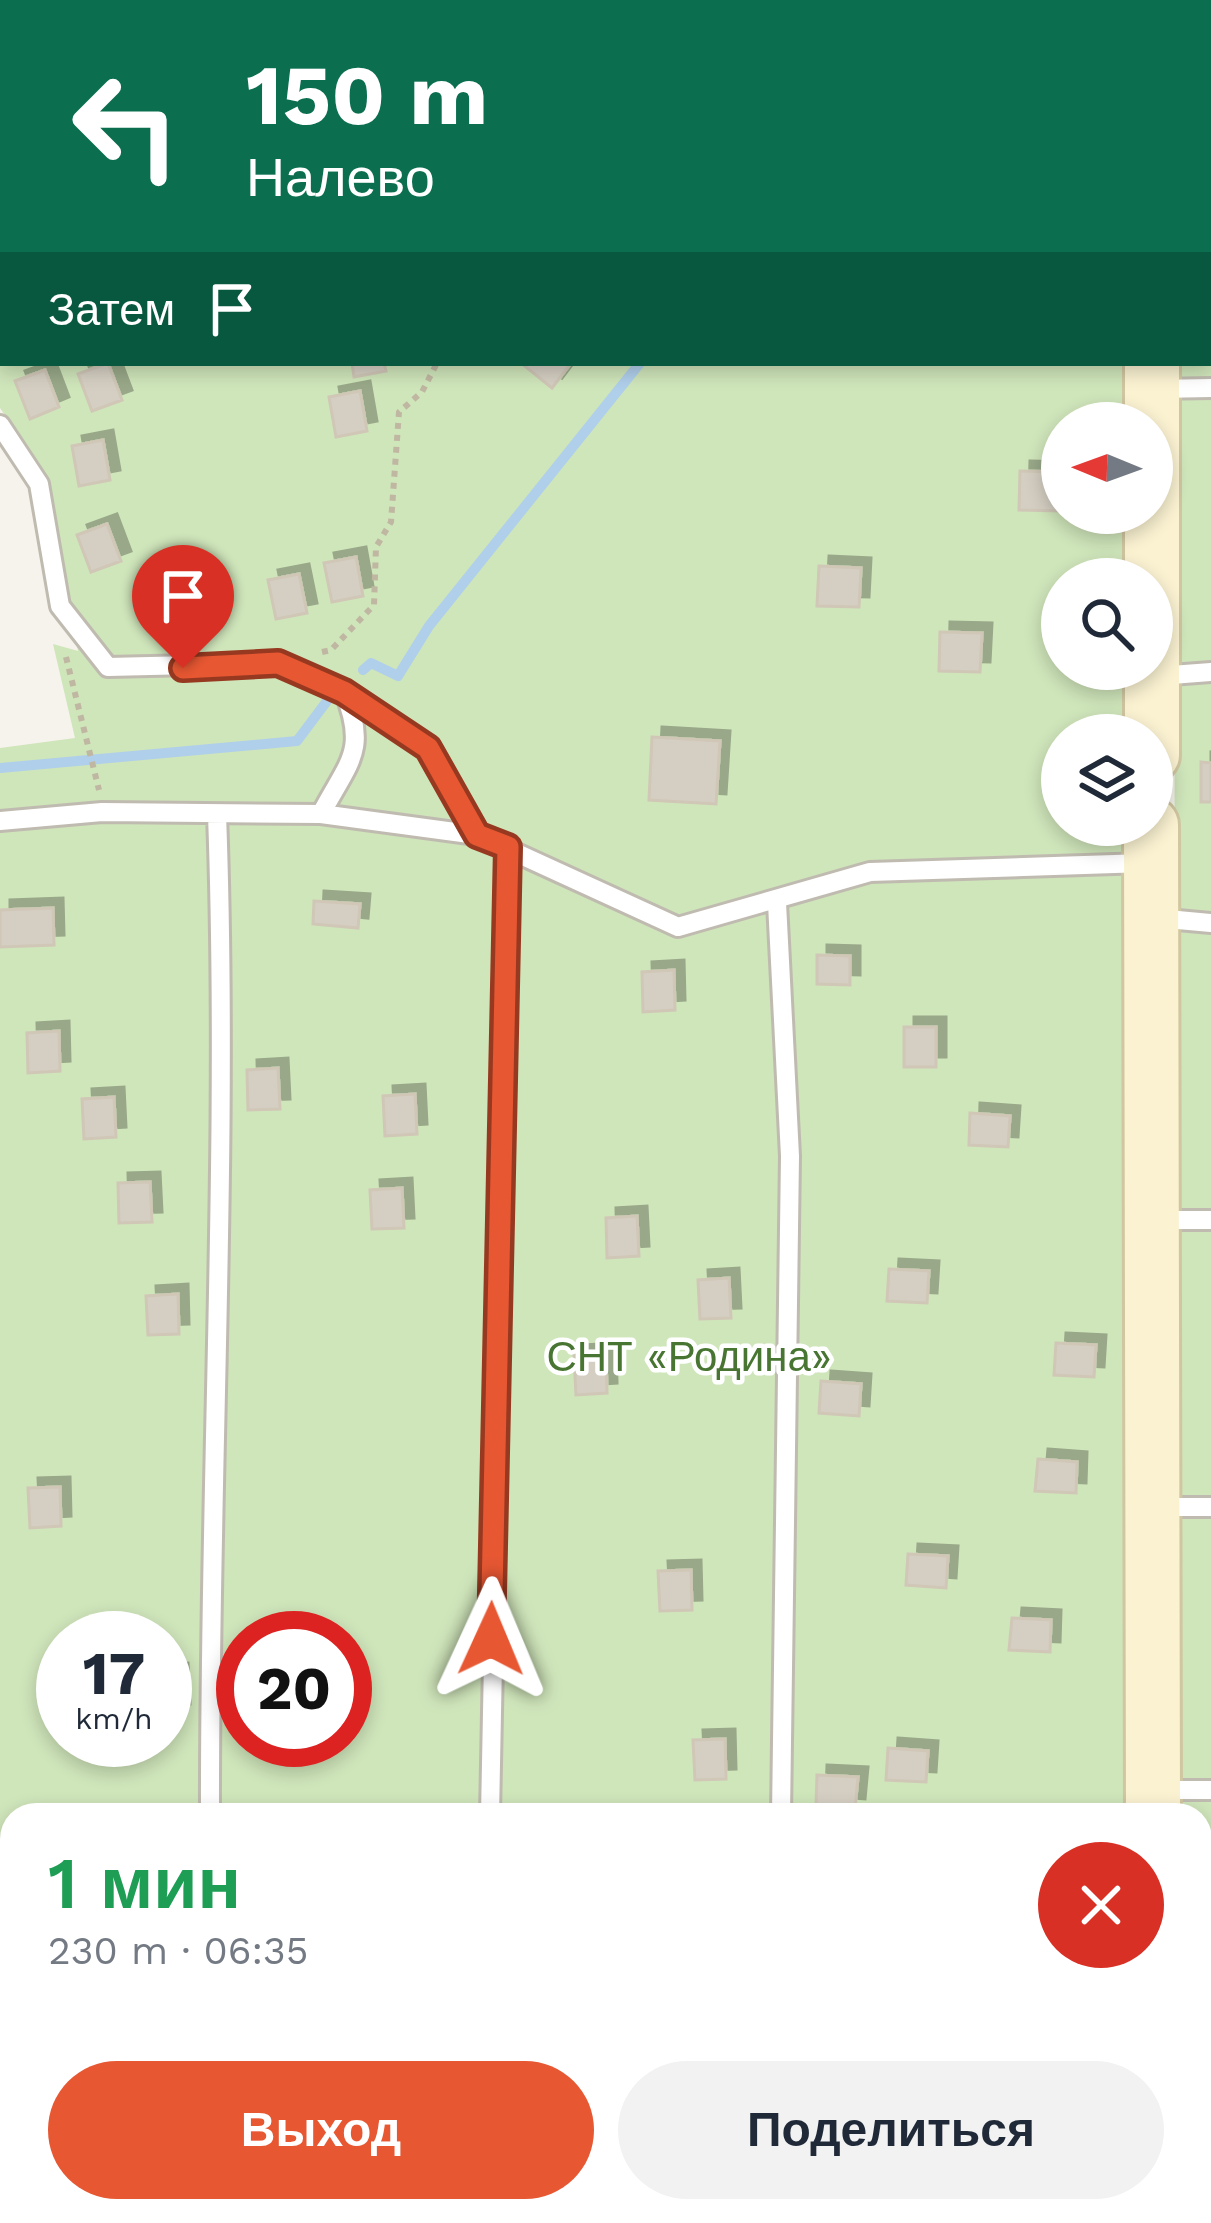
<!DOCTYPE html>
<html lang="ru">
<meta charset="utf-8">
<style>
body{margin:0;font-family:"Work Sans",sans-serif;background:#f2f2f3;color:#1f2937;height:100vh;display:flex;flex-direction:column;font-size:45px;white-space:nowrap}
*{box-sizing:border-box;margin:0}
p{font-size:39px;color:#747a83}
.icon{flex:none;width:66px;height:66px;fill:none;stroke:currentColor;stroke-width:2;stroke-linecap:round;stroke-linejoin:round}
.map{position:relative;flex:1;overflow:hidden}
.drawer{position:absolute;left:0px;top:1803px;width:1212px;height:420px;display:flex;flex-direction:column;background:#fff;border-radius:36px 36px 0 0;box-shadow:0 6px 18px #0003}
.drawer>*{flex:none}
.hud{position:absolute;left:0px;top:0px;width:1212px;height:366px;box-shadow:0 6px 18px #0003;background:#0b6e4f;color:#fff;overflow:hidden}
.needle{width:78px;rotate:271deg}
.tools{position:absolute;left:1041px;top:402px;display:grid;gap:24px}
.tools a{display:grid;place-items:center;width:132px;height:132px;border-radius:50%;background:#fff;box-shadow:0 6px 18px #0003;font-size:60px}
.speed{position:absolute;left:36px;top:1611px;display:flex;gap:24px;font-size:60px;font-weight:700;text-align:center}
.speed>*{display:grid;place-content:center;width:156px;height:156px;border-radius:50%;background:#fff;box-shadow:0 6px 18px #0003;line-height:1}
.speed small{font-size:30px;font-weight:400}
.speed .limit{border:18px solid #d22;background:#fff;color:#111}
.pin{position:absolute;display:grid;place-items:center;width:102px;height:102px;color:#fff;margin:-123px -51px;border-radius:50% 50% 50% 0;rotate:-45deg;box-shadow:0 0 12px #0007}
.pin .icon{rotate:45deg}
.me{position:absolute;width:132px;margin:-66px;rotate:1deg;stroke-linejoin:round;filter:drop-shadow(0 0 9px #0008)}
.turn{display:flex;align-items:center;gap:42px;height:252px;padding:0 48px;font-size:54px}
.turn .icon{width:156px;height:156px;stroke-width:2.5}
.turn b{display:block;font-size:84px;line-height:102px}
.then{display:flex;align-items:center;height:114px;padding:0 48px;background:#0003;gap:24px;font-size:45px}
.round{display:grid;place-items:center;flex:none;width:126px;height:126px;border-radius:63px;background:#f2f2f3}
.headline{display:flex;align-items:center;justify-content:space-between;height:204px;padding:0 48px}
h1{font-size:72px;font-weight:600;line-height:90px;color:#1e9e55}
.button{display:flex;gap:24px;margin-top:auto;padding:24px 48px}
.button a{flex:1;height:138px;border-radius:72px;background:#e65732;color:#fff;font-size:48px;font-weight:600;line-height:138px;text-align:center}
.button a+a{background:#f2f2f3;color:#1f2937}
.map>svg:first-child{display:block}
</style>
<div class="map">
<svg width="1211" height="2223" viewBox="0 0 1211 2223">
<defs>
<filter id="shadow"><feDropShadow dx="10" dy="-10" stdDeviation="0" flood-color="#0004"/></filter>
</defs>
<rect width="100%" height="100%" fill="#f5f3ec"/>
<!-- green -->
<path fill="#cfe5ba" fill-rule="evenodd" d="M0,0H1132L3,3V363H1131V423H1062V513H1132V579H1062V669H1134V735H1062V825H1135L1132,1815H12V2211H1131V2223H0V748L75,738L53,644L78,651L49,479L0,408ZM63,1638H165V1740H63ZM243,1638H345V1740H243Z
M1174,0H1211V2223H1177L1176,2211H1200V1815H1176L1174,363H1209V3Z"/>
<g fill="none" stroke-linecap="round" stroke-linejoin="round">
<!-- stream -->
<path stroke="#b0cfeb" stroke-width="10" d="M929,3L932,0
M363,670L371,663L398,676L429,626L640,363
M0,768L297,741L333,693"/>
</g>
<!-- building -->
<path fill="#d5cfc3" stroke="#d0c7b7" stroke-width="3" filter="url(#shadow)" d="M609,0H659L660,1L611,3Z
M108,363L122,400L92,411L78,374Z
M352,363H384L386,371L354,377Z
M521,363H571L552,388Z
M45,370L59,407L30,419L15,381Z
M360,391L367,431L336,437L329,397Z
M103,440L110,480L79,486L72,446Z
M1020,471L1062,472L1061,511L1019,510Z
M107,524L121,561L91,572L77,535Z
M356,557L363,596L332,602L324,563Z
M819,566L861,568L859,607L817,606Z
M299,574L307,613L276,619L268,580Z
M940,632L982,633L980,672L939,671Z
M652,737L720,741L716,804L649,800Z
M1201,762L1211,763V802H1201Z
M314,901L360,904L358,928L313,924Z
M53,908L54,945L0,947V910Z
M817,955L850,956V985L817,984Z
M674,970L675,1010L643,1012L642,972Z
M904,1027H936V1067H904Z
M59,1031L60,1071L28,1073L27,1033Z
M278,1068L280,1109L248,1110L247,1070Z
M415,1094L417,1134L385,1136L383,1096Z
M114,1097L116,1137L84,1139L82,1099Z
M970,1113L1010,1116L1008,1147L969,1145Z
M150,1182L152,1222L119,1223L118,1183Z
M402,1188L404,1228L372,1229L370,1190Z
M637,1216L639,1256L607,1258L606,1218Z
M889,1269L929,1271L927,1303L887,1301Z
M729,1278L731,1318L700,1319L698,1280Z
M178,1294L179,1334L148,1335L146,1296Z
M1056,1343L1096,1345L1094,1377L1054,1375Z
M606,1353L607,1393L576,1395L574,1355Z
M821,1381L861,1384L859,1416L819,1413Z
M1038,1459L1077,1462L1076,1493L1035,1491Z
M60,1487L61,1526L30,1528L28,1488Z
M908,1554L948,1556L946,1588L906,1585Z
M691,1570L692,1610L660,1611L658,1571Z
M1012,1618L1051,1620L1050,1652L1009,1650Z
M178,1673L180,1714H165V1674Z
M725,1739L726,1779L695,1780L693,1740Z
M888,1748L928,1751L926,1782L886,1780Z
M817,1775L858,1777L855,1809L816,1806Z
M968,2213L1008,2215L1007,2223H967Z"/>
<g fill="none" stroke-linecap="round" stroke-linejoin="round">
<defs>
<path id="lane" d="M698,3L700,0
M1209,101H1211
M0,212H3
M1156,389L1211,388
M0,425L39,484L60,606L108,667L278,663L344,691L428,748L477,835
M1158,676L1211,672
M321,814C349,761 368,751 344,691
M0,821L102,812L321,814L477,835L678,927L870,872L1145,863
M777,903L790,1156L781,1815
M1156,918L1211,923
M1157,1220H1211
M1158,1507H1211
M1157,1790H1211
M210,1815C209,1482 229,1147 217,814
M490,1815L509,847
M0,2030H12
M214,2211V2223
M781,2211V2223
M488,2223V2211"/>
<path id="secondary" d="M1152,3V0
M1152,363V755
M1151,825L1153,1815
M1157,2211L1158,2223"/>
</defs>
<!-- lane casing -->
<use href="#lane" stroke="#c0bbb0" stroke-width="24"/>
<!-- secondary casing -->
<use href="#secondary" stroke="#d0c6a1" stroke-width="60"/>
<!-- path -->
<path stroke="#c0b7a2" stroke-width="6" stroke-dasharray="6 6" stroke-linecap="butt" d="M322,652L331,650L374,605L376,547L391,522L399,412L422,392L437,363
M66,657L99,790"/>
<!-- lane -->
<use href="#lane" stroke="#fff" stroke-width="18"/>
<!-- secondary -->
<use href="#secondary" stroke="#faf2d1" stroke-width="54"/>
</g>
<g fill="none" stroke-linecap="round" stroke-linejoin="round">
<defs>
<path id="route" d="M183,668L278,663L344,692L428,748L477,835L508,847L491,1639"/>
</defs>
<!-- route casing -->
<use href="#route" stroke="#963920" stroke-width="30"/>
<!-- route -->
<use href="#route" stroke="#e65732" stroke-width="21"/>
</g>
<g text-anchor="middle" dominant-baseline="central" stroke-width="9" stroke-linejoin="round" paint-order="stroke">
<!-- park labels -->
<g font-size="42" fill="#487632" stroke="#fff">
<text x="689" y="1356">СНТ «Родина»</text>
</g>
</g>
</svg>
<div class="tools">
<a><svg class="needle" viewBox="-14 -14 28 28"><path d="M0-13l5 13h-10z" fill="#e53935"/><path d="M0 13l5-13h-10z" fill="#747a83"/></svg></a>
<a><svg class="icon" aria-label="search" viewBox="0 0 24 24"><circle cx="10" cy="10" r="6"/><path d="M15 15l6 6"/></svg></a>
<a><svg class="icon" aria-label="layers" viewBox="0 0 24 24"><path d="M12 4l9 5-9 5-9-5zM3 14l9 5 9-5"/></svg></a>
</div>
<div class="speed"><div>17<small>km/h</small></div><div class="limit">20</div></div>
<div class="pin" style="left:183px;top:668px;background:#d93025"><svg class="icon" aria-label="arrive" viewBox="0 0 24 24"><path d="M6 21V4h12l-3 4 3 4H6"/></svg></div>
<svg class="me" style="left:491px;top:1639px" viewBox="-20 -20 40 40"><path d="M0-17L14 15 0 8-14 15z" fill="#e65732" stroke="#fff" stroke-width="4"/></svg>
<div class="hud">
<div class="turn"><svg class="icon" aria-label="left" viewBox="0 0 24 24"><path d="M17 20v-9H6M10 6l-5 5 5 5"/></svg><div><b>150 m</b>Налево</div></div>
<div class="then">Затем<svg class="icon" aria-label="arrive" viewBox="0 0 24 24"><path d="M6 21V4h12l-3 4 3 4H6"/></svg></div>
</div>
<section class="drawer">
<div class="headline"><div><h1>1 мин</h1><p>230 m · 06:35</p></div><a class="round" style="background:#d93025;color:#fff"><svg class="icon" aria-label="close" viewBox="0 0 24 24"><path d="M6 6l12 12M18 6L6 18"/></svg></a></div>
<div class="button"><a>Выход</a><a>Поделиться</a></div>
</section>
</div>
